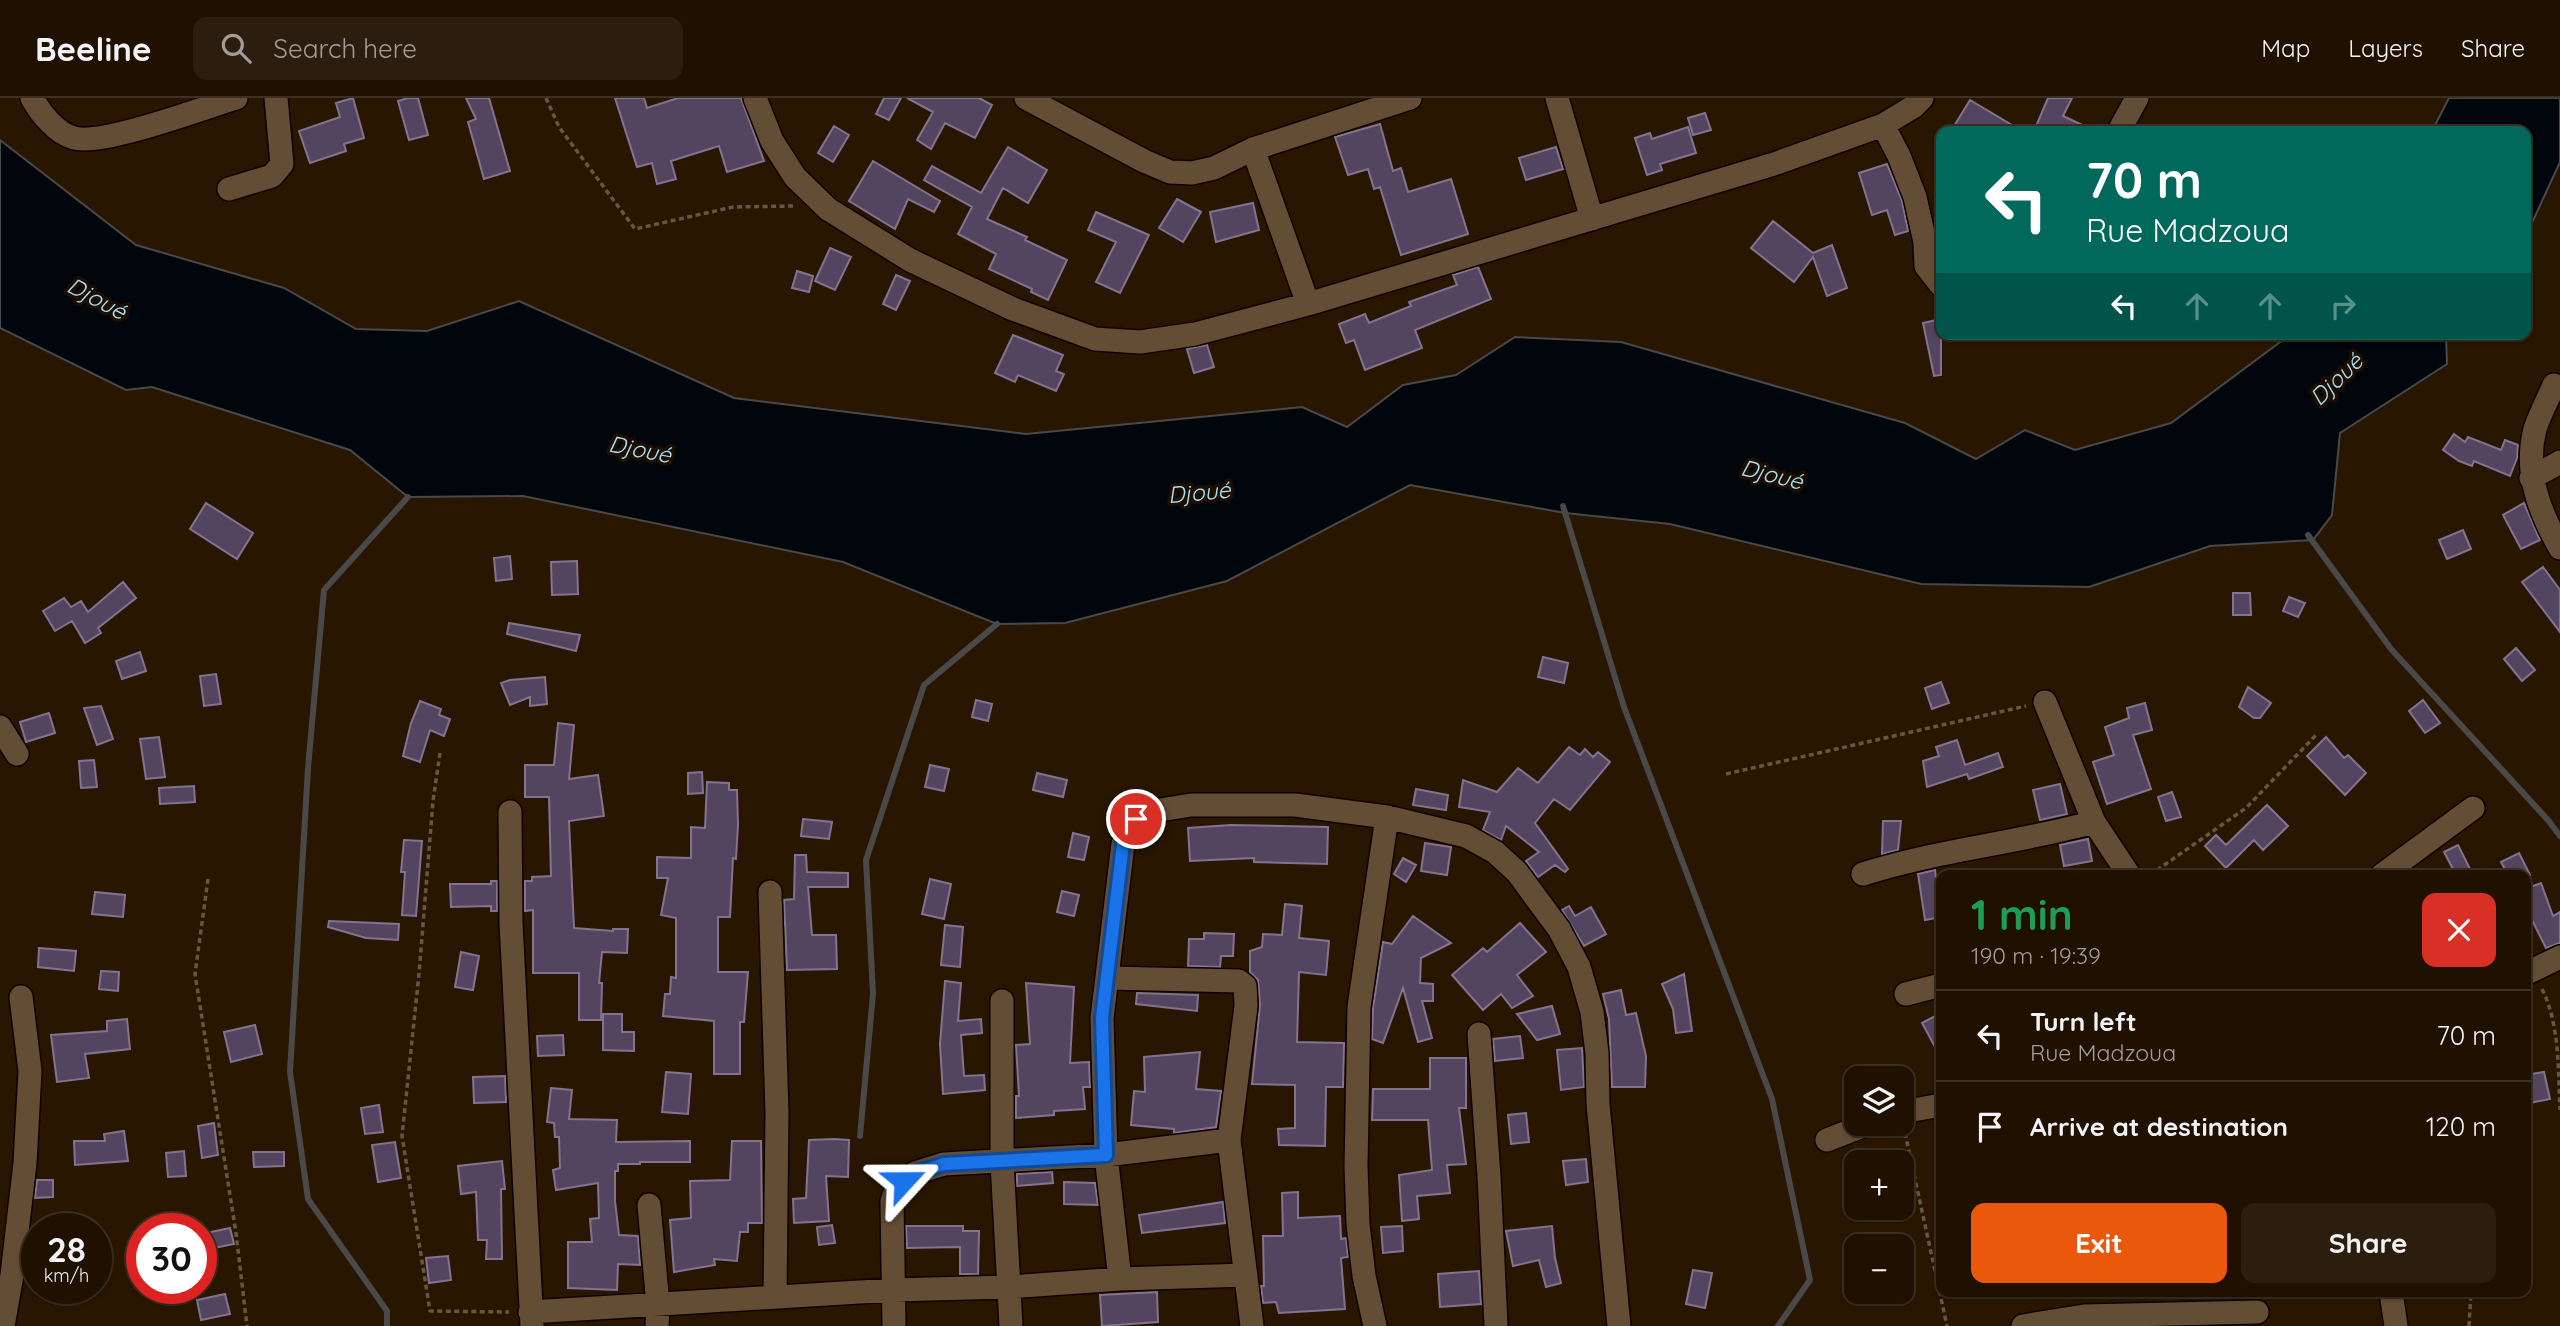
<!DOCTYPE html>
<meta charset="utf-8">
<style>
body{margin:0;font-family:Quicksand,sans-serif;background:#2c1e0f;color:#f1f3f6;height:100vh;display:flex;flex-direction:column;font-size:26px;white-space:nowrap}
*{box-sizing:border-box;margin:0}
p{font-size:23px;color:#a19d99}
.icon{flex:none;width:38px;height:38px;fill:none;stroke:currentColor;stroke-width:2;stroke-linecap:round;stroke-linejoin:round}
.map{position:relative;flex:1;overflow:hidden}
.drawer{position:absolute;left:1936px;top:772px;width:595px;height:427px;display:flex;flex-direction:column;background:#1f1000;border-radius:14px;box-shadow:0 2px 5px #0004,0 0 0 2px #3c3022}
.drawer>*{flex:none}
.guide{position:absolute;left:1936px;top:28px;width:595px;height:214px;border-radius:14px;box-shadow:0 2px 5px #0004,0 0 0 2px #3c3022;background:#00695c;color:#fff;overflow:hidden}
.controls{position:absolute;left:1844px;top:968px;display:grid;gap:14px}
.controls a{display:grid;place-items:center;width:70px;height:70px;border-radius:14px;background:#1f1000;box-shadow:0 2px 5px #0004,0 0 0 2px #3c3022;font-size:35px}
.speed{position:absolute;left:21px;top:1115px;display:flex;gap:14px;font-size:35px;font-weight:700;text-align:center}
.speed>*{display:grid;place-content:center;width:91px;height:91px;border-radius:50%;background:#1f1000;box-shadow:0 2px 5px #0004,0 0 0 2px #3c3022;line-height:1}
.speed small{font-size:18px;font-weight:400}
.speed .limit{border:10px solid #d22;background:#fff;color:#111}
.pin{position:absolute;display:grid;place-items:center;width:60px;height:60px;color:#fff;margin:-30px;border:4px solid #fff;border-radius:50%;box-shadow:0 2px 7px #0007}
.me{position:absolute;width:77px;margin:-38px;rotate:66deg;stroke-linejoin:round;filter:drop-shadow(0 0 5px #0008)}
.turn{display:flex;align-items:center;gap:24px;height:147px;padding:0 35px;font-size:32px}
.turn .icon{width:91px;height:91px;stroke-width:2.5}
.turn b{display:block;font-size:49px;line-height:60px}
.lanes{display:flex;align-items:center;height:66px;padding:0 35px;background:#0003;justify-content:center;gap:35px;direction:ltr}
.lanes .off{opacity:.35}
.round{display:grid;place-items:center;flex:none;width:74px;height:74px;border-radius:14px;background:#2c1e0f}
.headline{display:flex;align-items:center;justify-content:space-between;height:119px;padding:0 35px}
h1{font-size:42px;font-weight:700;line-height:52px;color:#1e9e55}
.primary-button{display:flex;gap:14px;margin-top:auto;padding:14px 35px}
.primary-button a{flex:1;height:80px;border-radius:14px;background:#ea580c;color:#fff;font-size:28px;font-weight:700;line-height:80px;text-align:center}
.primary-button a+a{background:#2c1e0f;color:#f1f3f6}
ul{padding:0;list-style:none}
li{display:flex;align-items:center;gap:21px;height:91px;padding:0 35px;border-top:2px solid #3c3022}
li div{flex:1}
li b{display:block;font-size:26px}
li em{font-style:normal}
header{display:flex;align-items:center;gap:42px;box-sizing:border-box;height:98px;padding:0 35px;background:#1f1000;border-bottom:2px solid #3c3022}
header strong{font-size:33px}
nav{display:flex;gap:38px;margin-inline-start:auto;font-size:24px}
.search{width:490px;height:63px;background:#2c1e0f;display:flex;align-items:center;gap:18px;box-sizing:border-box;padding:0 24px;border-radius:14px;color:#a19d99;font-size:26px}
.map>svg:first-child{display:block}
</style>
<header>
<strong>Beeline</strong>
<div class="search"><svg class="icon" aria-label="search" viewBox="0 0 24 24"><circle cx="10" cy="10" r="6"/><path d="M15 15l6 6"/></svg>Search here</div>
<nav><a>Map</a><a>Layers</a><a>Share</a></nav>
</header>
<div class="map">
<svg width="2560" height="1228" viewBox="0 0 2560 1228">
<rect width="100%" height="100%" fill="#291600"/>
<!-- water -->
<path fill="#00060c" stroke="#494949" stroke-width="2" d="M2449,0H2560V64L2525,140V33H2432Z
M0,42L136,147L284,190L356,231L427,233L519,203L734,300L1026,336L1302,309L1347,329L1403,287L1456,277L1515,239L1621,244L1905,325L1976,361L2025,332L2075,352L2171,325L2291,236H2446L2447,266L2340,335L2332,417L2313,442L2210,448L2089,489L1921,486L1670,426L1565,415L1410,387L1227,483L1065,525L997,526L843,464L523,398L408,399L350,352L152,289L126,292L0,230Z"/>
<g fill="none" stroke-linecap="round" stroke-linejoin="round">
<!-- stream -->
<path stroke="#494949" stroke-width="6" d="M1563,408L1624,609L1772,1001L1810,1182L1778,1228
M2308,437L2391,551L2548,722L2560,738
M860,1038L873,896L866,762L924,587L997,526
M387,1228V1213L308,1101L290,974L308,670L324,492L408,399"/>
</g>
<!-- building -->
<path fill="#53445f" stroke="#837390" stroke-width="2" d="M353,0L364,40L344,46L346,53L310,65L299,33L340,19L336,5Z
M408,0H418L428,37L409,42L398,3Z
M466,0H489L510,73L484,81L468,24L476,21Z
M615,0H644L647,10L678,0H741L764,63L727,74L719,48L671,63L676,81L657,86L652,65L637,69Z
M884,0H901L889,22L876,16Z
M907,0H979L992,7L975,40L945,25L931,51L917,42L933,14Z
M2048,0H2072L2063,18L2095,33H2034Z
M1970,2L2022,33H1951Z
M1705,15L1711,32L1693,37L1688,20Z
M1380,26L1393,73L1401,70L1408,94L1451,81L1468,136L1401,157L1380,89L1374,91L1368,71L1348,77L1335,39Z
M834,28L849,37L833,64L818,55Z
M1688,29L1696,55L1660,66L1662,72L1647,77L1635,40L1650,35L1652,41Z
M1008,49L1047,72L1028,105L1003,90L987,121L1027,139L1025,142L1067,162L1048,202L1031,194L1032,191L989,171L996,156L958,136L972,109L924,82L932,68L981,95Z
M1556,49L1563,71L1526,82L1519,60Z
M873,63L940,103L934,114L908,101L895,131L849,103Z
M1887,66L1902,103L1908,133L1895,137L1887,112L1872,117L1859,75Z
M1177,101L1201,114L1183,144L1159,130Z
M1253,105L1259,132L1216,144L1210,114Z
M1096,114L1149,137L1120,195L1096,184L1116,144L1088,132Z
M1773,123L1813,155L1832,147L1847,190L1827,198L1813,159L1794,184L1751,150Z
M830,150L851,159L835,192L815,183Z
M1478,169L1491,201L1415,232L1422,250L1365,272L1354,242L1346,245L1339,226L1365,216L1369,225L1411,208L1409,204L1457,187L1453,177Z
M797,173L813,178L809,194L792,190Z
M896,177L910,183L896,212L883,206Z
M1941,221V277L1934,278L1923,225Z
M1013,237L1063,257L1056,273L1064,276L1056,293L1018,277L1015,284L995,275Z
M1207,247L1214,269L1194,275L1187,251Z
M2454,336L2465,344L2468,339L2501,352L2505,342L2518,347L2517,360L2510,378L2474,363L2472,368L2459,363L2443,352Z
M206,405L253,435L237,461L190,431Z
M2524,405L2540,442L2521,451L2503,417Z
M2463,432L2471,451L2447,461L2439,442Z
M510,458L512,481L496,483L494,460Z
M577,463L578,496L552,497L551,464Z
M2543,469L2560,492V534L2522,484Z
M123,484L136,500L98,530L101,535L85,545L72,523L55,533L43,513L64,500L71,509L81,503L88,514Z
M2233,495H2250L2251,517H2233Z
M2289,499L2305,505L2298,519L2283,513Z
M509,525L580,537L576,553L507,536Z
M2516,550L2535,572L2522,583L2504,561Z
M140,554L146,573L122,581L116,563Z
M1543,559L1568,565L1564,585L1538,579Z
M216,576L221,606L204,608L200,578Z
M545,579L547,606L530,608V599L510,607L501,585L510,582Z
M1941,584L1949,605L1932,611L1925,590Z
M2248,589L2271,605L2260,620H2254L2239,609Z
M976,602L992,606L988,623L972,619Z
M2423,602L2440,625L2425,635L2409,613Z
M420,603L441,611L439,617L450,621L444,638L430,632L420,664L403,658L411,625Z
M2145,605L2152,632L2133,637L2151,691L2107,706L2093,664L2114,657L2105,629L2129,620L2127,610Z
M101,608L113,641L97,647L84,610Z
M49,615L55,635L26,644L20,624Z
M558,625L574,627L569,681L598,677L604,718L569,723L574,830L613,833V831H628L627,855L602,854L599,885H602L601,922H579V875H533V812L525,813V783H532V779L551,778L549,699H525V667H554Z
M159,639L165,679L146,681L140,641Z
M2326,639L2344,660L2348,657L2366,675L2345,697L2307,658Z
M1957,642L1965,667L1998,655L2003,669L1969,681L1967,676L1927,689L1923,663L1939,658L1936,649Z
M1569,649L1580,657L1585,651L1593,659L1598,654L1610,664L1570,712L1554,701L1535,725L1568,771L1565,774L1555,767L1538,779L1526,763L1539,754L1506,728L1501,742L1483,732L1490,714L1459,709L1463,682L1497,694L1518,670L1538,685Z
M94,662L97,689L81,690L79,663Z
M930,667L949,671L944,693L925,689Z
M702,674L703,695L688,696V675Z
M1037,675L1067,682L1063,699L1033,692Z
M707,684L729,685V692H737L738,727L736,761L733,760L730,819H718V874H748L744,924H740V976H714V923L663,918L665,896H670L671,879L676,880V820L661,817L668,780H657V759L691,760V729L705,730Z
M2060,686L2067,716L2040,722L2033,692Z
M194,688L195,704L160,706L159,690Z
M1416,691L1448,697L1446,712L1413,707Z
M2172,694L2181,719L2166,723L2158,699Z
M2267,707L2288,728L2263,752L2254,742L2226,770L2205,748L2216,737L2226,747Z
M803,721L832,724L829,741L801,738Z
M1883,723H1901L1898,752L1882,756Z
M1231,727L1328,729L1327,766L1254,764V760L1190,763L1188,730Z
M1073,735L1089,739L1084,762L1068,759Z
M2088,741L2092,763L2064,768L2060,747Z
M404,742L422,743L416,818L402,817L405,774H401Z
M1425,745L1451,749L1447,777L1421,773Z
M2458,747L2473,777H2456L2444,754Z
M2519,755L2530,777H2508L2501,764Z
M795,757H806L807,774L848,775V789H808L812,837H836L837,871L787,872L784,802L794,801Z
M1403,760L1416,767L1406,784L1394,776Z
M1935,772L1941,819L1925,822L1918,776Z
M930,781L951,786L944,821L922,816Z
M491,783H497V813H491V808L451,809L450,786H491Z
M2541,785L2553,818L2560,814V845L2546,850L2525,808V791Z
M1062,793L1079,797L1074,818L1057,814Z
M95,794L125,797L123,819L92,816Z
M1285,806L1302,808L1299,840L1329,843L1326,877L1299,874L1297,944L1344,945L1343,989H1326L1325,1048L1279,1047L1278,1031L1295,1030V987L1252,986L1260,907L1258,882L1250,874V853L1262,849L1263,836L1282,837Z
M1569,808L1575,818L1591,809L1606,836L1584,848L1562,812Z
M1413,818L1451,845L1421,860L1420,885L1433,886V903H1422L1432,940L1418,944L1403,890L1383,945L1372,941L1373,910L1383,844L1392,846Z
M329,823L399,826L398,842L366,840L328,829Z
M1520,825L1546,854L1517,877L1533,898L1512,910L1501,896L1483,912L1452,877L1483,850L1487,854Z
M945,827L963,829L960,869L941,867Z
M1204,835L1234,836L1233,858H1221L1220,869L1188,868L1189,841H1204Z
M39,850L76,853L74,873L38,869Z
M461,854L479,858L473,892L455,889Z
M101,873L119,874L118,893L99,891Z
M1684,876L1692,933L1676,935L1673,911L1662,886Z
M945,883L961,885L958,923L981,921L982,935L961,937L964,978L984,977L985,992L943,996L940,946Z
M1026,885L1074,889L1070,965L1089,964L1090,989H1083L1085,1011L1054,1013V1017L1016,1020V998H1019L1016,947L1030,946Z
M1621,892L1626,917L1636,915L1646,958L1645,989H1612L1609,921L1603,896Z
M1137,895L1198,897L1197,913L1136,906Z
M1552,908L1560,936L1537,942L1517,916Z
M1941,915V960L1922,925Z
M603,916H622V934H634V953L603,952Z
M127,921L130,951L85,956L89,980L57,984L51,937L107,933V923Z
M255,927L262,956L231,964L224,934Z
M563,937L564,957L538,958L537,938Z
M1520,938L1523,960L1495,963L1493,941Z
M1582,950L1584,989L1561,992L1557,952Z
M1200,954L1196,991L1221,993L1216,1029L1174,1035V1031L1131,1027L1134,993L1145,994L1144,959Z
M1430,960H1466V1010H1459L1466,1066L1447,1067L1450,1095L1417,1098L1419,1121L1402,1123L1399,1077L1432,1072L1428,1022H1372L1373,991H1430Z
M666,974L691,976L688,1016L662,1014Z
M2544,974L2550,1001L2525,1006V977Z
M505,978L506,1004L474,1005L473,979Z
M551,990L572,992L569,1021L617,1022L616,1044L690,1043V1064H640V1066H618V1073H615V1103L619,1137L638,1138L640,1167L618,1166L617,1192L568,1190V1144H592L590,1121L599,1120L598,1085L556,1092L553,1072L560,1070L559,1039H555L554,1025L547,1024Z
M379,1007L383,1034L365,1036L361,1010Z
M1526,1015L1529,1044L1511,1046L1508,1017Z
M214,1025L218,1057L202,1060L198,1028Z
M124,1033L128,1063L75,1067L74,1043H105L104,1036Z
M834,1041L849,1042L848,1079L826,1078L829,1123L794,1125L793,1101L806,1100L809,1042Z
M732,1043H761L762,1125H748V1134H740L737,1163L714,1161L715,1167L674,1174L670,1122L691,1120L690,1083L730,1082Z
M395,1044L401,1080L378,1084L372,1047Z
M184,1053L186,1078L168,1079L166,1055Z
M253,1054H284V1068L254,1069Z
M1586,1061L1588,1084L1566,1087L1563,1063Z
M502,1063L505,1091H501L502,1161H486L487,1142H478L476,1094L461,1096L458,1068Z
M1052,1074L1053,1085L1017,1088V1076Z
M37,1082H53V1099L35,1100Z
M1064,1084L1095,1085L1098,1107L1064,1106Z
M1298,1094V1120L1340,1118L1341,1141L1346,1140L1348,1159L1341,1160L1345,1211L1279,1215L1276,1204L1263,1205L1261,1188H1264L1263,1138H1283L1282,1095Z
M1223,1104L1225,1125L1142,1135L1139,1117Z
M832,1127L835,1145L819,1147L817,1129Z
M906,1128H963V1133H979L978,1176H960V1149L907,1150Z
M1402,1128L1403,1153L1383,1155L1381,1129Z
M1552,1128L1555,1160L1561,1185L1546,1189L1539,1162L1513,1168L1506,1133Z
M230,1130L234,1146L209,1151L206,1135Z
M448,1158L451,1182L429,1185L426,1160Z
M1693,1172L1712,1175L1705,1210L1686,1206Z
M1479,1173L1481,1206L1440,1209L1438,1176Z
M1157,1194L1158,1224L1102,1228L1100,1197Z
M225,1196L230,1216L201,1222L197,1202Z"/>
<g fill="none" stroke-linecap="round" stroke-linejoin="round">
<defs>
<path id="street" d="M32,0C41,16 56,35 74,40C102,48 203,10 236,0
M755,0L772,43L795,79L828,111L910,162L1013,211L1095,241L1140,244L1195,236L1308,206L1774,66L1883,27L1913,9L1922,0
M1026,0L1144,63L1170,74L1192,75L1214,70L1253,51L1410,0
M1557,0L1592,121
M1883,27L1899,58L1915,99L1925,144L1926,168L1941,187
M2119,33L2137,0
M1253,51L1308,206
M229,91L272,78L282,66L276,0
M2554,287C2548,301 2540,316 2535,331C2524,374 2539,413 2560,450
M2531,380L2560,364
M2045,604L2094,724L2129,777
M0,629L17,656
M510,714L511,825L532,1228
M1863,776C1938,752 2018,745 2094,724
M2382,777L2473,710
M770,794L777,1014L775,1199
M2525,876L2560,859
M1109,880L1239,883L1245,888L1246,908L1229,1042L1252,1228
M1906,896L1941,887
M1002,903V1064L1011,1228
M1479,936L1489,1078L1496,1228
M1902,1014L1941,1007
M1827,1042L1868,1026
M649,1107L658,1207L657,1228
M1120,1181L1106,1057L1102,920L1123,746L1128,731L1136,721L1148,714L1191,707H1295L1387,719L1466,738L1495,754L1517,774L1559,831L1579,869L1592,914L1597,955L1598,1006L1619,1228
M2391,1194L2396,1228
M530,1214L892,1192L1008,1189L1120,1181L1246,1177
M3,1228L12,1177L25,1065L30,973L21,899
M894,1228L892,1103L896,1092L915,1075L944,1066L1106,1057L1229,1042
M1375,1228L1364,1178L1358,1126L1356,1068L1359,909L1387,719
M2023,1228L2084,1218L2257,1214"/>
</defs>
<!-- street casing -->
<use href="#street" stroke="#100200" stroke-width="26"/>
<!-- path -->
<path stroke="#675642" stroke-width="3.5" stroke-dasharray="5 3.5" stroke-linecap="butt" d="M546,0L559,29L635,131L733,109L793,108
M440,655L433,703L419,876L402,1038L430,1213L509,1214
M1726,676L2026,608
M2150,777L2246,710L2318,635
M208,781L195,876L236,1135L247,1228
M2542,891C2560,927 2558,972 2560,1012
M1905,1035L1947,1228
M2469,1228L2471,1194"/>
<!-- street -->
<use href="#street" stroke="#634d34" stroke-width="23"/>
</g>
<g fill="none" stroke-linecap="round" stroke-linejoin="round">
<defs>
<path id="route" d="M904,1083L915,1075L944,1066L1106,1057L1102,920L1123,746L1128,731L1136,721"/>
</defs>
<!-- route casing -->
<use href="#route" stroke="#114b97" stroke-width="18"/>
<!-- route -->
<use href="#route" stroke="#1a73e8" stroke-width="12"/>
</g>
<g text-anchor="middle" dominant-baseline="central" stroke-width="7" stroke-linejoin="round" paint-order="stroke">
<!-- water labels -->
<g font-size="23" font-style="italic" fill="#a6e4fa" stroke="#1f0d00">
<text transform="translate(97 200) rotate(28)">Djoué</text>
<text transform="translate(2336 281) rotate(-44)">Djoué</text>
<text transform="translate(640 351) rotate(11)">Djoué</text>
<text transform="translate(1772 376) rotate(14)">Djoué</text>
<text transform="translate(1199 394) rotate(-5)">Djoué</text>
</g>
</g>
</svg>
<div class="controls">
<a><svg class="icon" aria-label="layers" viewBox="0 0 24 24"><path d="M12 4l9 5-9 5-9-5zM3 14l9 5 9-5"/></svg></a>
<a>+</a>
<a>−</a>
</div>
<div class="speed"><div>28<small>km/h</small></div><div class="limit">30</div></div>
<div class="pin" style="left:1136px;top:721px;background:#d93025"><svg class="icon" aria-label="arrive" viewBox="0 0 24 24"><path d="M6 21V4h12l-3 4 3 4H6"/></svg></div>
<svg class="me" style="left:904px;top:1083px" viewBox="-20 -20 40 40"><path d="M0-17L14 15 0 8-14 15z" fill="#1a73e8" stroke="#fff" stroke-width="4"/></svg>
<div class="guide">
<div class="turn"><svg class="icon" aria-label="left" viewBox="0 0 24 24"><path d="M17 20v-9H6M10 6l-5 5 5 5"/></svg><div><b>70 m</b>Rue Madzoua</div></div>
<div class="lanes"><svg class="icon" aria-label="left" viewBox="0 0 24 24"><path d="M17 20v-9H6M10 6l-5 5 5 5"/></svg><svg class="icon off" aria-label="ahead" viewBox="0 0 24 24"><path d="M12 20V5M6 11l6-6 6 6"/></svg><svg class="icon off" aria-label="ahead" viewBox="0 0 24 24"><path d="M12 20V5M6 11l6-6 6 6"/></svg><svg class="icon off" aria-label="right" viewBox="0 0 24 24"><path d="M7 20v-9h11M14 6l5 5-5 5"/></svg></div>
</div>
<section class="drawer">
<div class="headline"><div><h1>1 min</h1><p>190 m · 19:39</p></div><a class="round" style="background:#d93025;color:#fff"><svg class="icon" aria-label="close" viewBox="0 0 24 24"><path d="M6 6l12 12M18 6L6 18"/></svg></a></div>
<ul>
<li><svg class="icon" aria-label="left" viewBox="0 0 24 24"><path d="M17 20v-9H6M10 6l-5 5 5 5"/></svg><div><b>Turn left</b><p>Rue Madzoua</p></div><em>70 m</em></li>
<li><svg class="icon" aria-label="arrive" viewBox="0 0 24 24"><path d="M6 21V4h12l-3 4 3 4H6"/></svg><div><b>Arrive at destination</b></div><em>120 m</em></li>
</ul>
<div class="primary-button"><a>Exit</a><a>Share</a></div>
</section>
</div>
